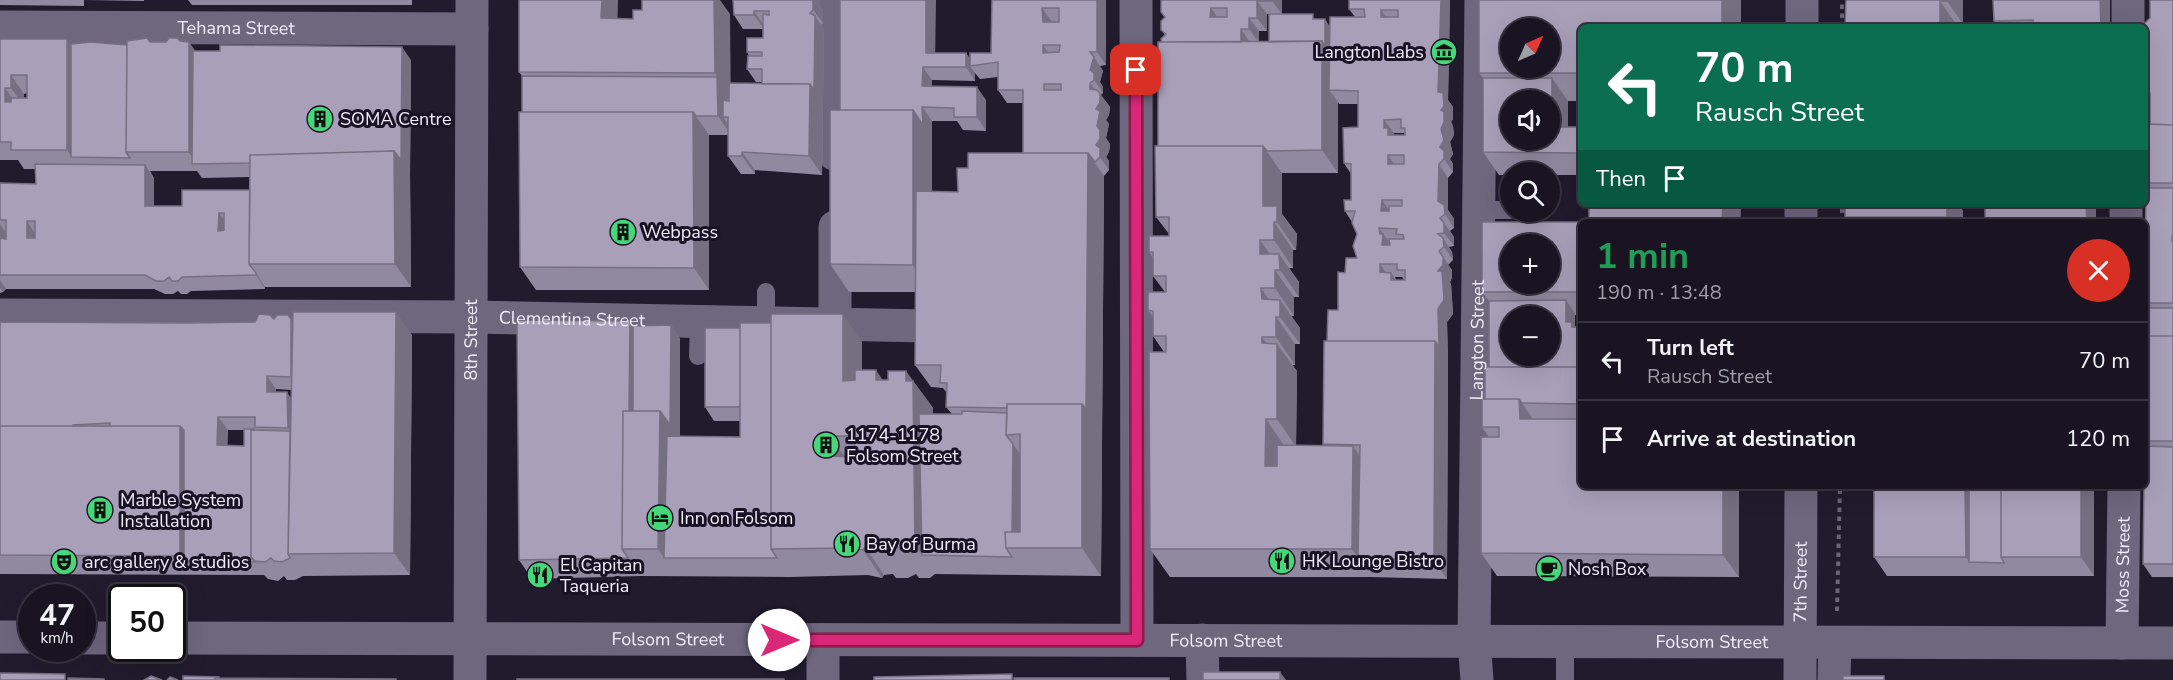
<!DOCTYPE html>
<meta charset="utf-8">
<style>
body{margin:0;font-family:"Nunito Sans",sans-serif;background:#27212f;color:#f1f3f6;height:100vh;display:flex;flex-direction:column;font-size:22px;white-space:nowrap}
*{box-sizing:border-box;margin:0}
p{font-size:20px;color:#9f9ea5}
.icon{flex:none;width:33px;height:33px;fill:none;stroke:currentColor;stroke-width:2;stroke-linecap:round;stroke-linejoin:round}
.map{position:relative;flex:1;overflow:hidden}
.panel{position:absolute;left:1578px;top:219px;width:570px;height:270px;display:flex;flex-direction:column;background:#1a1422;border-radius:9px;box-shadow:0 6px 24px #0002,0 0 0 2px #383340}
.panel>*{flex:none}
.guide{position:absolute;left:1578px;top:24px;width:570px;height:183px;border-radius:9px;box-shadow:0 6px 24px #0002,0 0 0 2px #383340;background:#0b6e4f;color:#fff;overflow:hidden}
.needle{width:39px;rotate:45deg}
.controls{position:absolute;left:1500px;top:18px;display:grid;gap:12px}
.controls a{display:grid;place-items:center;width:60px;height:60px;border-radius:50%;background:#1a1422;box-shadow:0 6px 24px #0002,0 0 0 2px #383340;font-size:30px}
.speed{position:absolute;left:18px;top:584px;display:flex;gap:12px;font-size:30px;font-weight:700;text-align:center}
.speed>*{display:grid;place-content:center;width:78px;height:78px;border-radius:50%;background:#1a1422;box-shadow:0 6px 24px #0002,0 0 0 2px #383340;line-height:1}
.speed small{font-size:15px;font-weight:400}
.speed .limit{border:3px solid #111;border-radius:9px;background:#fff;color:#111}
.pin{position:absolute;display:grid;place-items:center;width:51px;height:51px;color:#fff;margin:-26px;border-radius:12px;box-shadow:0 3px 9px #0006}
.me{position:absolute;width:66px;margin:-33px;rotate:90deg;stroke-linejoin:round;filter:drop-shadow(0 0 4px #0008)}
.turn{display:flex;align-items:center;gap:21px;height:126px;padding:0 18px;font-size:27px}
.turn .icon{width:78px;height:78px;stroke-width:2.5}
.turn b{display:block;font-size:42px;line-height:51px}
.then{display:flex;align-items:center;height:57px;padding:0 18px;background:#0003;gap:12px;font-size:22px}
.round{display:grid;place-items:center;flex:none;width:63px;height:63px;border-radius:32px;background:#27212f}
.headline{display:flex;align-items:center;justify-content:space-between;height:102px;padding:0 18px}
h1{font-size:36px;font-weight:700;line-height:45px;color:#1e9e55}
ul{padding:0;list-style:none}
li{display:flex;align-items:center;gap:18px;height:78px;padding:0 18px;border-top:2px solid #383340}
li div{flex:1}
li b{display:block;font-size:22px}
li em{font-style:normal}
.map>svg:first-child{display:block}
</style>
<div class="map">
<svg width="2173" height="680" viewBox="0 0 2173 680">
<rect width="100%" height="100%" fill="#221b2e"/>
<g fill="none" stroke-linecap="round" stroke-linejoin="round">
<!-- path -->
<path stroke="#6a6475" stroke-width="4" stroke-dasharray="4.5 4.5" stroke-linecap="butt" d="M1842,27V0
M1842,222V204
M1837,611L1840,486"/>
<!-- service -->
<path stroke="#6f677e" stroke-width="18" d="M1480,210H1510
M766,292V322
M698,356L699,322
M1565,680V642"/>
<!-- minor -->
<g stroke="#6f677e" stroke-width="33">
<path d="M833,0L834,154"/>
<path d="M1136,0L1137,640"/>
<path id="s1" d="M0,27L472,29"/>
<path d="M2128,27V0"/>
<path d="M2126,222V204"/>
<path d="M835,227V325"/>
<path id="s2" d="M0,315L471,317L928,326"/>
<path d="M823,640V680"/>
<path d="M1202,640L1203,680"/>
<path id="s3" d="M2122,643L2124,486"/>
<path id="s4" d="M1477,680L1474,641L1481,0"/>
</g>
<!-- secondary -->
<g stroke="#6f677e" stroke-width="33">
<path d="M1802,27V0"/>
<path d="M1801,222V204"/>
<path d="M0,637H32"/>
<path d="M82,638H122"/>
<path id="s5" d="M172,638L2173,643"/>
<path id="s6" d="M470,680L472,0"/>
<path id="s7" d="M1800,680L1801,486"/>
<path d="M1834,680L1835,643"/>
</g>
</g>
<!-- wall -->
<path fill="#91899f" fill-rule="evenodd" d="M0,0H144V1L84,0V6L0,5Z
M188,0H412V5H192Z
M733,0H820V7L823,11V23L821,25L824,29L822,175L755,170V174H741L728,156V135H709V290H536L520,267L522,112V76L519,72L618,18L633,19L730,14V83L762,84V82H756L747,69L749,56L747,52L763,38V29H743L734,15Z
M992,0H1106V65L1100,66L1103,71L1100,82L1103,87V93L1101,95L1110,107L1109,115L1106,120L1109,124L1106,138L1110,144L1109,152L1106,157L1109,161V170L1104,176L1101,576L935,574L930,578H919L916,574L908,578H896L893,574L884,575L882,578L868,575L790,577L641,576L532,579L519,560L633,326L671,325L680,339V436L740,437V421H714L705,407L862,342V370L883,380L913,381L933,408V414H952L946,407L947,393L943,388L931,387L915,365V292H849L830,264L840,110L935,53H966L970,59L991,53ZM975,73L980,79L998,77V90L1007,103H1023V153L968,168L958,192H932V121H957L963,130L986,131V100L932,87V80L975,81Z
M1163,0H1282V14L1317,19L1330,27L1355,17L1349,9V0H1450L1448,100L1453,107V119L1451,122L1453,126L1454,135L1450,142L1453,154L1450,159L1453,164V172L1448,178V210L1454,219V228L1450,231L1454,237V246L1449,247L1452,252L1453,260L1448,265L1452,270V278L1450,282L1451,284L1453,314L1447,322L1448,360L1447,579L1371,577H1170L1150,549L1164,352L1153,336V317L1148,310L1165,292L1153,276V258L1149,252L1169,236V234L1156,217L1162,42L1165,35L1161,30L1165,18L1161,12ZM1267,14H1269V42H1259V31H1267ZM1338,102L1339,104H1358V127L1344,163L1351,174V200L1345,211L1352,222L1357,234V258L1345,273L1338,310L1327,341L1323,444L1324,446H1296L1297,371L1292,365H1295V344H1300V328L1291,316H1294V297H1299V282L1289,268H1293V250H1296L1297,234L1282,214V173H1338ZM1394,133H1404L1405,135H1394ZM1395,277H1402L1404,280H1396Z
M1479,0H1741V27H1581V101H1568V127H1581V175H1550V172H1510V175H1499L1483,152V78L1479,73ZM1510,28H1550V68H1510ZM1510,100H1550V140H1510Z
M1846,0H1963V24H1956V27H1845Z
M1993,0H2110V27H1998L1994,21Z
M2173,0V577H2152L2143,564L2145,486V336H2148V331L2145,327V312H2148L2150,308L2145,301V285L2147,284V276L2145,273V160H2146L2150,124V100L2145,94V79L2146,78L2148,57L2145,52L2148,40L2145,33L2150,18Z
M0,39L71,44L127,45L150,42L180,41L195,51L411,60L410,174L411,287H265V289L191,291L187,294H181L178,291L173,294H165L154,289H6L3,292L0,293V183L36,184L35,169H24L18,160H0ZM27,93V98H24V94ZM150,171H197L202,178L250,177V190L182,206H154V178Z
M1589,204H1741L1740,222H1581V315H1575V326L1576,327H1581V486H1739V577L1497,576L1481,553V437H1489L1482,427V399H1485V367H1489V301L1482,292V222H1592L1589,218ZM1510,244H1550V284H1510ZM1510,316H1550V356H1510Z
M1845,204H1958L1963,211V221L1964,222H1848L1845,217Z
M274,319L412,335L410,575L303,576L295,580H287L284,576L278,581L268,579L264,575L0,574V322L187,323L255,322ZM276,389L291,390V398L276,392ZM228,430H244V446L227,445Z
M2094,486V576H1887L1874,557Z"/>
<!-- shaded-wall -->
<path fill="#766f82" d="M602,0H618L617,41L601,18Z
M705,0H720L730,14L731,121L728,117H723L731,129V135L718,116L717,77L715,73Z
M813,0H820V7L823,11V23L813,10Z
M926,0H936L935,66L926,53Z
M1097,0H1106V65L1097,52Z
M1272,0H1282V14L1272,1Z
M1441,0H1450L1448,100L1453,107V119L1451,122L1453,126L1454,135L1450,142L1453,154L1450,159L1453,164V172L1444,159L1440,147L1441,129L1438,92Z
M1722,0H1741V27H1722Z
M1947,0H1963V24L1947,1Z
M2100,0H2110V27H2101Z
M1257,1L1267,14V31L1257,18Z
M1940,1L1956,24V27H1940Z
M1042,8L1052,22H1043Z
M1211,8L1220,21L1210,17Z
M1381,10L1390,23L1381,17Z
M754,11L763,24L764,29L754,15Z
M815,16L824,29L822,175L809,156L810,84Z
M1249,18L1259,31V43L1249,29Z
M1325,19L1334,33L1329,90L1338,102V173L1322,150V41Z
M1241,29L1250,43L1241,51Z
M67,39L80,58L72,157L67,150Z
M189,42L202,60L197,164L189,152Z
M1043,45L1052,58L1043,53Z
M402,47L411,60L410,174L411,287L395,264L394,151Z
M966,53L974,65L970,66L975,73V81L966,67Z
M1094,57L1103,71L1100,82L1103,87V93L1094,80L1090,70Z
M923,67L932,80V100L922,86Z
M11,75L24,94V106L11,88Z
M1552,78L1568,101V138L1552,115Z
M1090,83L1100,97V94L1110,107L1109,115L1106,120L1109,124L1106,138L1110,144L1109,152L1106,157L1109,161V170L1100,157L1096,145L1097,126L1096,109L1090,89Z
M977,87L986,100V131L977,117Z
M5,88L18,106L5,102Z
M922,107L932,121V292L913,265V110Z
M693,112L709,135V290L694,268Z
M1384,120L1394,133V136L1397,148L1384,128Z
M1263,146L1282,173V214L1297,234L1296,250L1277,222H1274L1293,250V268L1274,240L1263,206Z
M742,152L755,170V174L742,156Z
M1088,153L1104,176L1101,576L1082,548V404Z
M1388,155L1397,169L1388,164Z
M1439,164L1448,178V210L1454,219V228L1445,214L1438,201Z
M145,165L154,178V219L145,206Z
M1382,200L1391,213L1381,211Z
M1723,204H1741L1740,222H1722Z
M1947,204H1958L1963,211V222H1950L1947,217Z
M2086,204H2096V222H2087Z
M219,213L228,226V244L218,231Z
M27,221L36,235V252L27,238Z
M1444,223L1454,237V246L1444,233Z
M0,224L6,233L7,252L0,242Z
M1379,228L1393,247L1382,245Z
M1443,238L1452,252L1453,260L1444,247Z
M1260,240L1279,267V254L1299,282V297L1280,270H1275L1294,297V316L1275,288L1260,254Z
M1439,251L1452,270V278L1450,282L1451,284L1453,314L1447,322L1448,360L1447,579L1434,560L1435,341L1438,309Z
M1380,264L1389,277L1380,272Z
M256,273L265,287V289L256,275Z
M1391,273L1401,286L1391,280Z
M0,280L6,289L3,292L0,288Z
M1261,288L1280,315V300L1300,328V344L1280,317H1276L1295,344V365L1276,337L1262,299Z
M1566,300L1575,314V326L1581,334L1566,322Z
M396,312L412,335L410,575L394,553Z
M843,314L862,342V408L843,381Z
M630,321L643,339L628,549Z
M671,325L680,339V439L664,558L658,549L660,411Z
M1262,337L1277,358V344L1297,371L1296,447L1277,419L1262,343Z
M876,370L895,398L876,380Z
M906,371L933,408L934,555H922L915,546Z
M267,376L276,389L277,405L267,392Z
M287,392L296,406L294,436L288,428Z
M1519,399L1535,422L1520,419Z
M218,417L228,430L227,459L217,445Z
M1266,419L1285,447V493L1265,466Z
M180,426L193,445L184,561L180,556Z
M830,436L850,464L830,456Z
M1013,444L1026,462L1025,548H1012Z
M1353,446L1373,474L1358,558L1352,549Z
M1723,486H1739V577L1723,555Z
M1965,486H1978L1969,562L1966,557Z
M2081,486H2094V576L2081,557Z
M865,547L884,575L882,578L863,550Z
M1280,672L1286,680H1280Z"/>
<!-- building -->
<path fill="#a99fb9" stroke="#766f82" stroke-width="1.5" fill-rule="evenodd" d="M519,0H602L601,18L633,19V10H642V0H714L715,73L519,72Z
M733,0H813V10L810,13L815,16L814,90L810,84H762V69H747L748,56H762V52H747V38H763V14L769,15V11H754V15H734Z
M840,0H926V53H966V67H923L922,86L977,87V117H954V108L922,107L923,125L913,110H840Z
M992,0H1097V52H1090L1094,57L1090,70L1094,73V80L1090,83V89L1097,90L1100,94V102L1096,109L1100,111L1097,126L1100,130V139L1096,145L1100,148V157L1095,162L1088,153H1023V90H998V62L970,66V53H991ZM1042,8H1059V22H1043ZM1043,45H1060L1059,52L1043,53ZM1044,84H1061V90H1044Z
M1163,0H1272V1H1257V18H1249V29H1241V42H1162L1161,39L1166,34L1161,30V21L1165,17L1161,12V1ZM1211,8H1227V17H1210Z
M1349,0H1441L1438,92L1443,93L1444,106L1441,110L1444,112V122L1441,129L1444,140L1440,147L1444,151V159L1439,164L1438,201L1444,205L1445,214L1440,218L1444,223V233L1438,234L1443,238L1444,247L1439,251L1443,257V265L1438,271H1442L1444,300L1438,309L1439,347L1435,341H1327L1328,310H1338V272L1345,273L1346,258H1357L1353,246L1357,234L1352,223L1355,211H1345L1344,200H1351V164L1344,163L1343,128L1358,127V91L1329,90L1330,17H1365L1364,9H1349ZM1381,10H1398V17H1381ZM1401,119V128H1405V135H1388V128H1384V120ZM1388,155H1404V164H1388ZM1382,200H1402V206H1389V211H1381ZM1379,228L1397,229L1396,234L1403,235L1404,239H1389L1390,245H1382L1383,234H1380ZM1380,264H1397V270H1405V280H1391V273L1380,272Z
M1479,0H1722V27H1581V73H1479ZM1510,28H1550V68H1510Z
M1846,0H1947V1H1940V27H1845Z
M1993,0H2100L2101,27H2088L2085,23H2056V27H2047L2045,23H2033V20L1994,21Z
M2150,0H2173V125L2150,124V93L2145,91V79L2146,78L2145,73V58L2149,56L2145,52V41L2148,40V35L2145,33L2144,27V24L2150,18Z
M1269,14H1313V19H1325V46L1322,41L1269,42Z
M2018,23H2045V27H2018Z
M2056,23H2085V27H2056Z
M147,38L150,42H166L169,38H177L180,41L189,42V152H126L127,41Z
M0,39H67V150H11V142H0ZM11,75H27V98H11V102H5V88H11Z
M1322,41V150L1267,151L1263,146H1158V42Z
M91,42L127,45L126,152L130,158L71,157V44Z
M220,45L402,47L401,160L394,151L250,155V163L192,164L193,51H220Z
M522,76L717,77L718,116H696L693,112H522Z
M1483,78H1552V115H1550V100H1510V140H1550V127H1581V153L1483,152Z
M729,83L810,84L809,156L742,152V156H728V117H723V100L729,101Z
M830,110H913V265L830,264Z
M519,112H693L694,268L520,267Z
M2146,124L2173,125V183H2145Z
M1155,146H1263V206H1277V222H1274V240H1260V254H1279L1280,270H1275V288H1261L1262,299L1280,300V317H1276V337H1262V343L1277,344V419H1266L1265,466H1277V445L1353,446L1352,549H1150L1149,352H1166V336H1153V311L1148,310V292H1166V276H1153V252H1149V236H1169V217H1156Z
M394,151L395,264H249L250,155Z
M968,153H1088L1086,409L1082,404H1007V408L946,407L947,383H940L941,365H915L916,191L958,192L957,168H968Z
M35,164L145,165V206H182V190H250L249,264L256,273V275L182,277L178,281H172L169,277L164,281H156L145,275H0V238L6,239V220H0V183L36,184ZM219,213H224V230L218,231ZM27,221H35V238H27Z
M2146,188H2173V236H2172V241H2173V303H2147L2145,300V285L2147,284V270H2145Z
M1589,204H1723L1722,222H1581V292H1482V222H1678L1589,218ZM1510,244H1550V284H1510Z
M1845,204H1947V217H1845Z
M1985,204H2086L2087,222H1985Z
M1848,221H1963V222H1848Z
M1566,300V322H1572V327H1581V367H1489V301ZM1510,316H1550V356H1510Z
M2148,308H2173V336H2148V327L2145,325V312H2148Z
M293,312H396L394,553L288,554Z
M259,314L270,315L274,319L277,315H288L291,319V377L267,376V392H287L288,428L255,427V417H218L217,445L244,446V429H255L251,430V557L255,562L184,561V430L180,426H110V423L73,425V426H0V322L187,323L255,322Z
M771,314H843V381L855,380V370H876V380H888V371H906V381H913L915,546L910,550H900L897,546L888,550H876L873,546L865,547L863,550L849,548L771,549ZM830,436H854L855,457L830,456Z
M517,320L630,321L629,411H623L622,549L628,558L519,560Z
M740,323H771V549L777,558H664L667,436L740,437Z
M671,325L670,425L660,411H633V326Z
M705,328H740V407H705Z
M2145,336H2173V441H2145Z
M1324,341H1435L1434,560L1358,558L1360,445L1323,444Z
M1485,367H1581V404L1522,403L1519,399H1485Z
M1482,399H1519L1520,419H1581V486H1723V555L1481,553V437H1499V427H1482Z
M1007,404H1082V548H1006L1005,532H1020V434L1006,435Z
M623,411H660L658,549H622Z
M962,411L1007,413L1006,435L1013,444L1012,532H1005L1006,548L1012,557L922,555L919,414H962Z
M0,426H180V556L0,555Z
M251,430L290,431L288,554L290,558L282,562L274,561L271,558L265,562L255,561L251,557Z
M2145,446L2173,447V564H2143L2144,486H2145Z
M1874,486H1965L1966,557H1874Z
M1969,486H2001V557L2004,563L1969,562Z
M2001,486H2081V557H2001Z
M1203,672H1280V680H1203Z
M0,673L65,674V680H0Z
M1012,674V680H874V677Z
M151,676L162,680H144Z
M183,676L219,677V678H215V680H183Z
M1843,676H1884V680H1843Z
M170,677L178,680H167Z
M68,678L104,679V680H68Z
M215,678L396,679V680H215Z
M1014,678H1169V680H1014Z
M517,679H784V680H517Z"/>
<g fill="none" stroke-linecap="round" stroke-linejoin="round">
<defs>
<path id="route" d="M779,640H1137L1136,70"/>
</defs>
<!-- route casing -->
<use href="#route" stroke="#8e194d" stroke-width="15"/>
<!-- route -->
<use href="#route" stroke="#db2777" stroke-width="10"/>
</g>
<!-- icons -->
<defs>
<symbol id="museum-disc" viewBox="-11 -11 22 22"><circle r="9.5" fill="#45d77a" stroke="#191124"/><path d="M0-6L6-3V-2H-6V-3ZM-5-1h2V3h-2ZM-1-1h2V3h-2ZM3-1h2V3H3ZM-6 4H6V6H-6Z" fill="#111"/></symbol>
<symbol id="building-disc" viewBox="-11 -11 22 22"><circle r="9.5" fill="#45d77a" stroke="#191124"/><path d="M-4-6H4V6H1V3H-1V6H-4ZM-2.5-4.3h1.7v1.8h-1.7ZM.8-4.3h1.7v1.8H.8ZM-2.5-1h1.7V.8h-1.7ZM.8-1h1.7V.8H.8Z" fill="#111"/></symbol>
<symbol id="hotel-disc" viewBox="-11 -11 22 22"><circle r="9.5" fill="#45d77a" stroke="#191124"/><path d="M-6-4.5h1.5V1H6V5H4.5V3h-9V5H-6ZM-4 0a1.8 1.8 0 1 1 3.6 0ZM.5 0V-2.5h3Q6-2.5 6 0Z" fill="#111"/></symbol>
<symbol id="restaurant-disc" viewBox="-11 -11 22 22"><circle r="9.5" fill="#45d77a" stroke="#191124"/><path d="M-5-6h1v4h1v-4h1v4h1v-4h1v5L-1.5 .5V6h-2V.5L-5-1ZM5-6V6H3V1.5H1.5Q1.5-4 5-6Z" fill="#111"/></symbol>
<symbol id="theatre-disc" viewBox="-11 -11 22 22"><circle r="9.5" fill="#45d77a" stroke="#191124"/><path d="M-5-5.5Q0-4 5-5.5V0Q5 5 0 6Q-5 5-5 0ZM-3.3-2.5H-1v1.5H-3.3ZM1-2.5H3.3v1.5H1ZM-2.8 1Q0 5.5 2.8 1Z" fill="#111"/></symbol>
<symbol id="cafe-disc" viewBox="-11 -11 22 22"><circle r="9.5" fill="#45d77a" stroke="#191124"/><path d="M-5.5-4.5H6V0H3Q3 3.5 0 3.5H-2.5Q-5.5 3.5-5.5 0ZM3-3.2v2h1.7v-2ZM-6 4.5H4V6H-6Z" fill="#111"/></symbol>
</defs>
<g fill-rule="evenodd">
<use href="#museum-disc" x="1429" y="37" width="30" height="30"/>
<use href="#building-disc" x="305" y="104" width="30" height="30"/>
<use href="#building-disc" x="608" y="217" width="30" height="30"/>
<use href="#building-disc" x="811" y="430" width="30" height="30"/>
<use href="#building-disc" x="85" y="495" width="30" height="30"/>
<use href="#hotel-disc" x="645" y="503" width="30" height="30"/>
<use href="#restaurant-disc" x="832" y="529" width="30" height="30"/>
<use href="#restaurant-disc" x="1267" y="546" width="30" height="30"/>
<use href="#theatre-disc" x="49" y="547" width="30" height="30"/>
<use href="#cafe-disc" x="1534" y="554" width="30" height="30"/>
<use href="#restaurant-disc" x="525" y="560" width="30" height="30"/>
</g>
<g text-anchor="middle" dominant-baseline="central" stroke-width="6" stroke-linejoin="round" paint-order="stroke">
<!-- street labels -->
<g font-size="18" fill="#f1ecfa" stroke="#191124">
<text stroke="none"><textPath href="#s1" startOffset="236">Tehama Street</textPath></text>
<text stroke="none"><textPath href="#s2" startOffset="572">Clementina Street</textPath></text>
<text stroke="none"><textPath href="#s6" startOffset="340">8th Street</textPath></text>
<text stroke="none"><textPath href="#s4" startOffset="340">Langton Street</textPath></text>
<text stroke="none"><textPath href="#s3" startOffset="78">Moss Street</textPath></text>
<text stroke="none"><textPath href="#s7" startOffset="98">7th Street</textPath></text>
<text stroke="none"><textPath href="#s5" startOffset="496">Folsom Street</textPath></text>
<text stroke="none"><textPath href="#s5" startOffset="1054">Folsom Street</textPath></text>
<text stroke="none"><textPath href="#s5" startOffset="1540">Folsom Street</textPath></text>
</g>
<!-- poi labels -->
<g font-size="18" fill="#f1ecfa" stroke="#191124" text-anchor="start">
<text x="1424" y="52" text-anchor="end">Langton Labs</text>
<text x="340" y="119">SOMA Centre</text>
<text x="642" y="232">Webpass</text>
<text x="846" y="435">1174‐1178<tspan x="846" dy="21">Folsom Street</tspan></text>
<text x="120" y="500">Marble System<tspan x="120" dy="21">Installation</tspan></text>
<text x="680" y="518">Inn on Folsom</text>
<text x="866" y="544">Bay of Burma</text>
<text x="1302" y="561">HK Lounge Bistro</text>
<text x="84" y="562">arc gallery &amp; studios</text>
<text x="560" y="565">El Capitan<tspan x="560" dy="21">Taqueria</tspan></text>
<text x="1568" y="569">Nosh Box</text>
</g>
</g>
</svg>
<div class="controls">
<a><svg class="needle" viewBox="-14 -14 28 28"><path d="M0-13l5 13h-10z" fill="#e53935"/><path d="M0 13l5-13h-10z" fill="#9f9ea5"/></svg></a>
<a><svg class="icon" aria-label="sound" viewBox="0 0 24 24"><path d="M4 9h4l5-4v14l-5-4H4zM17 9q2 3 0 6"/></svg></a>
<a><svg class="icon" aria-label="search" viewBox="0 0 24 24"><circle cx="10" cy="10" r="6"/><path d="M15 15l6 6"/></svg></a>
<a>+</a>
<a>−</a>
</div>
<div class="speed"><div>47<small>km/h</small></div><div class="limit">50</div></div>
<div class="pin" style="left:1136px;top:70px;background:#d93025"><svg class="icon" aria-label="arrive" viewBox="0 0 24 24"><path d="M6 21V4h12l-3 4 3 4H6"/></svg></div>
<svg class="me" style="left:779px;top:640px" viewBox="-20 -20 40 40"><circle r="19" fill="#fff"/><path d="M0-13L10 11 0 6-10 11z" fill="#db2777"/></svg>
<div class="guide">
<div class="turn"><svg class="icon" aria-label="left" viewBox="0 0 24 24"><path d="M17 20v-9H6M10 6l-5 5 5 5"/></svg><div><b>70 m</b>Rausch Street</div></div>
<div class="then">Then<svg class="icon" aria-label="arrive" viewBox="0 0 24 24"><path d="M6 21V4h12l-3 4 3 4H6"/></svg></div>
</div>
<section class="panel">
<div class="headline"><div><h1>1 min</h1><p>190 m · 13:48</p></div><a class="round" style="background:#d93025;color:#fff"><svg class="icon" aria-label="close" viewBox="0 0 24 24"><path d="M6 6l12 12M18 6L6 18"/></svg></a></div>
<ul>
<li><svg class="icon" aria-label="left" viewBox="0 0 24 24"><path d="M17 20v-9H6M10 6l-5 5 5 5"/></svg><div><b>Turn left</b><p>Rausch Street</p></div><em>70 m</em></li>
<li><svg class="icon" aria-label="arrive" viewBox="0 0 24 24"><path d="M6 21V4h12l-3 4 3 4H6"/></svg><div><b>Arrive at destination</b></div><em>120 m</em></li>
</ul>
</section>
</div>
